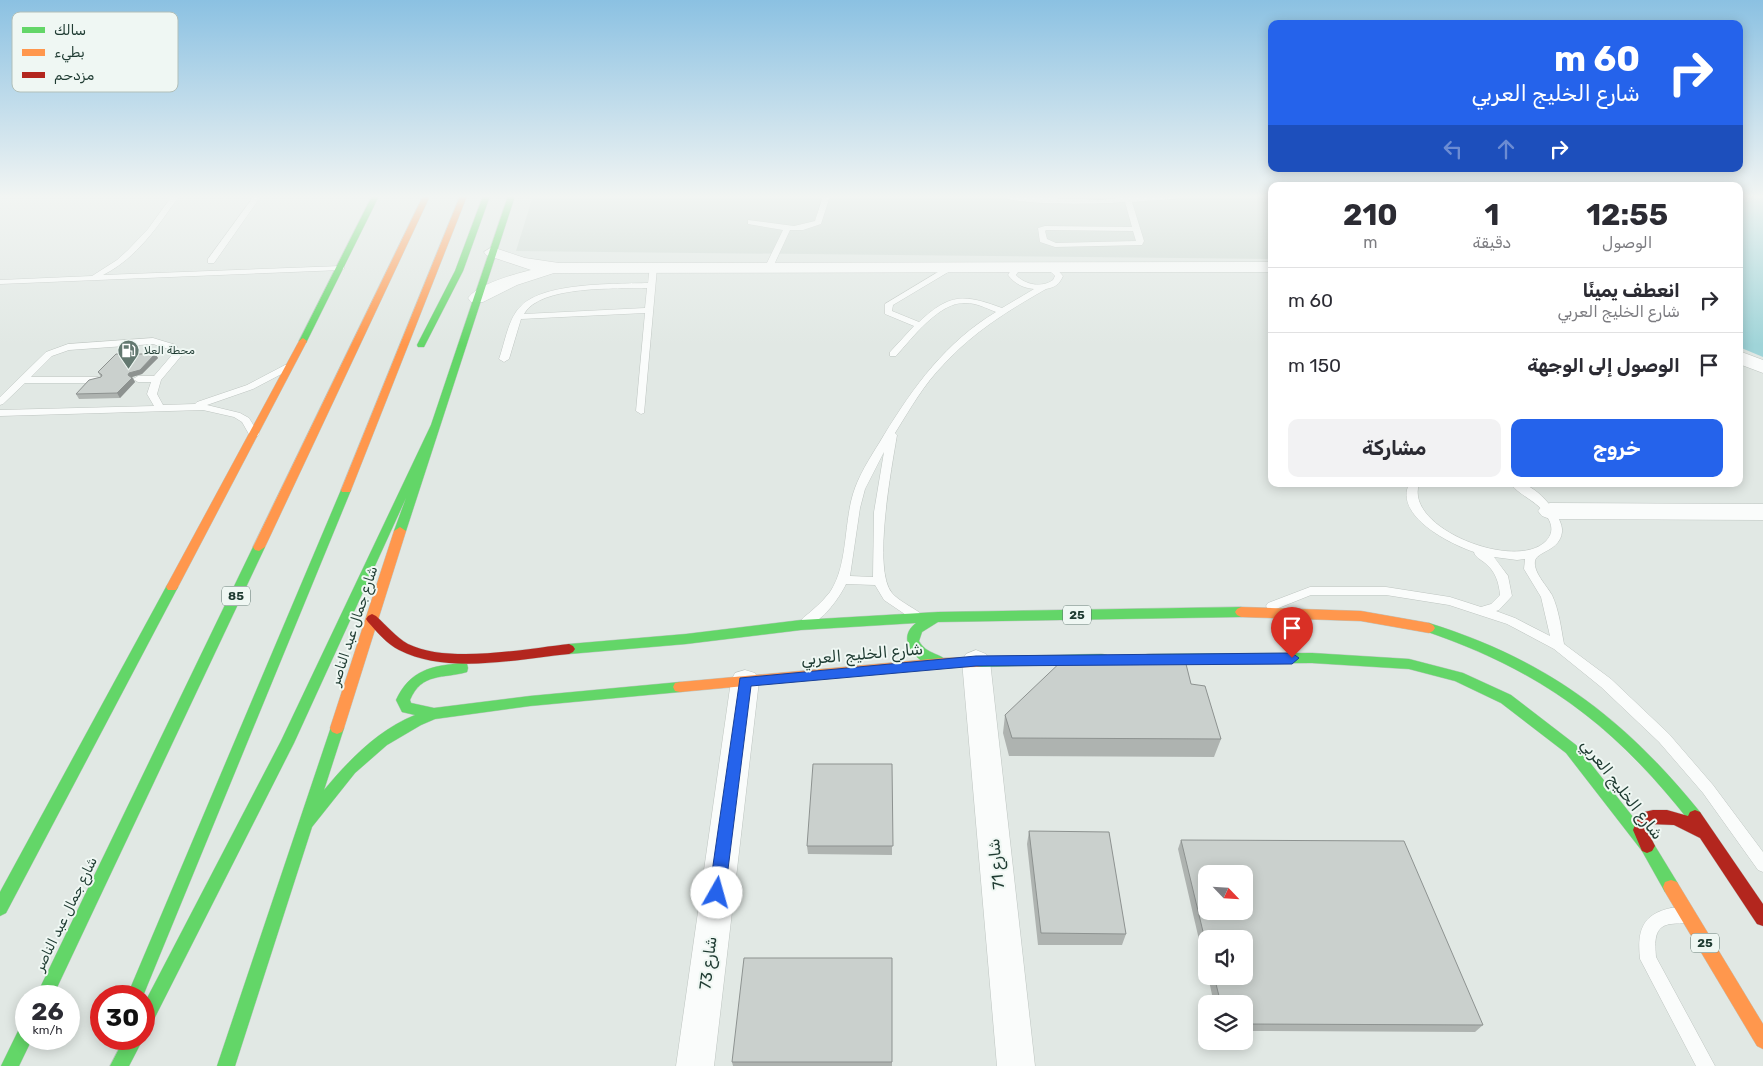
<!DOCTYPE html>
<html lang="ar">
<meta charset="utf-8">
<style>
body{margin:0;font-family:Rubik,"Noto Naskh Arabic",sans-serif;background:#f2f2f3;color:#2b2b33;direction:rtl;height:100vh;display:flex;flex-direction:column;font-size:19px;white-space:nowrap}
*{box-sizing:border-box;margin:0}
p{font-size:16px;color:#7c7c81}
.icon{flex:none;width:28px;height:28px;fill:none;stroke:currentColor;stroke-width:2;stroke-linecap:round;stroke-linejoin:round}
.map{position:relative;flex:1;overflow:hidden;direction:ltr}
.sheet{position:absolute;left:1268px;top:182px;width:475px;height:305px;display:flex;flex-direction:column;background:#fff;border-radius:10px;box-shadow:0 2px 12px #0003;direction:rtl}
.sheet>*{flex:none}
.banner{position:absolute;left:1268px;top:20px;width:475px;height:152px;border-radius:10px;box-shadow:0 2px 12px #0003;direction:rtl;background:#2563eb;color:#fff;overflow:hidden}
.needle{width:32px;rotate:115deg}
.tools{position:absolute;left:1198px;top:865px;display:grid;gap:10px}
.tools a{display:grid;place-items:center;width:55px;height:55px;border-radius:10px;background:#fff;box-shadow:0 2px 12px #0003;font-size:25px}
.speed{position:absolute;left:15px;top:985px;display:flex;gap:10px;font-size:25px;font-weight:700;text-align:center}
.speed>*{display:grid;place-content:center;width:65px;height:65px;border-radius:50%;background:#fff;box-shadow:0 2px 12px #0003;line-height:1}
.speed small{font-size:12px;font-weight:400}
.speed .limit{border:8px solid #d22;background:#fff;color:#111}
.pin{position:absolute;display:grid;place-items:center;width:42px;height:42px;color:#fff;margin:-51px -21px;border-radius:50% 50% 50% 0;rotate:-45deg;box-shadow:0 0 5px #0007}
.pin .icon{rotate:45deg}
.me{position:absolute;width:55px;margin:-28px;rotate:7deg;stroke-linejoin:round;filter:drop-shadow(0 0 4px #0008)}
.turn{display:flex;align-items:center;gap:18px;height:105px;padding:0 20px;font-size:22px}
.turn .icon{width:65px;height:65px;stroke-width:2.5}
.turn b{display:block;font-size:35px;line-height:42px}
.lanes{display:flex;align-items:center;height:48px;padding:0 20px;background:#0003;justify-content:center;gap:25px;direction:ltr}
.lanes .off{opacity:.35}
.eta{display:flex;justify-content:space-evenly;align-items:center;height:85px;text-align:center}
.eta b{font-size:30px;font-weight:700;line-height:35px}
.primary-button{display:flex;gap:10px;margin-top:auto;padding:10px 20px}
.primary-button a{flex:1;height:58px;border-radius:10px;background:#2563eb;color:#fff;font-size:20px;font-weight:700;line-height:58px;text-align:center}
.primary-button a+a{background:#f2f2f3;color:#2b2b33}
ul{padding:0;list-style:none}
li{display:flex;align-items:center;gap:15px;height:65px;padding:0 20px;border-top:1px solid #e1e1e2}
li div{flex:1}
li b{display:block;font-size:19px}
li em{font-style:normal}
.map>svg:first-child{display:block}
</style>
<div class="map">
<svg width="1763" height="1066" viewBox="0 0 1763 1066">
<rect width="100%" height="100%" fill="#e1e8e4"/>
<!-- built -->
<path fill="#cfdad4" d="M533,196H1271V259L516,251Z"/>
<!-- water -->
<path fill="#9fd4d8" d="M1739,196H1763V357L1739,347Z"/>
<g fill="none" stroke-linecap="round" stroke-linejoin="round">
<defs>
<path id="lane" d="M172,196H179C158,226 137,258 103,275L341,266L345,268L341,270L0,284V280L92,276L117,260L128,250L148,229Z
M254,196H261L214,263H208V259Z
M823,196H830L821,224L803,230H790L773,267L766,269L765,267L783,230L748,224V220L794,226L815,221Z
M1000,196L1102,200L1128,197L1187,196L1184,198L1132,202L1144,241L1142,245L1055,247L1040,242L1038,228L1045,226L1132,227L1125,202C1103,204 1016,206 1000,196ZM1046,230L1133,231L1136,241L1056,243L1047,239L1045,231Z
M650,266L657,268L644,413L641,414L636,411L645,313L521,319L509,359L504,362L499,359C505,343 508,318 521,306C544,282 616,284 648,283ZM647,288L645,308L524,314C540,285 617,289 647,288Z
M948,266L955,268L893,305L892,311L919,322C950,293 964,294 1002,308L1034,289C1023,288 1015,284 1008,275L1013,267L1020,269L1016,275C1025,285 1042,288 1053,280L1055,276L1047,268L1048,266H1054L1063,276C1059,285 1055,287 1046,289C1009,310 973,332 944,364C924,384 910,409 895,433L897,435C892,466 872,570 892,593C899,601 912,607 920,613L922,616L920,619H912L884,600L875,585L846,584C840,597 818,629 803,624L801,621L803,618C813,610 822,602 830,592C849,564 843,520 855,488C862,469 874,452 884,435C914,386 946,342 996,312C986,308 976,303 966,303C940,301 912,338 896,356H890V352L914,326L885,314V304ZM884,452L874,512L873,577L850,576L860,508L865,489Z
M153,338L176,345L182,355L161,380L157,394L163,405L195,404L197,402L247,385L285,365H291V369L253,389L207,405L240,413L249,418L259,434L258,436H250L242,422L234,417L203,410L0,416V410L154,406L147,394L151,382H138L133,379L138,376H154L172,355L169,349L153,344L69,350L52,356L31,377H98L103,380L98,383H25L3,404L0,405V397L46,352L68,344Z
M1409,484H1419C1404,528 1516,572 1546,541C1552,535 1553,528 1549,520C1541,502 1519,496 1511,484C1514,484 1519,483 1522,484C1537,486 1564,517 1562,532C1560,551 1537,551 1535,561C1533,572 1547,586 1552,595C1559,610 1561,628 1564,644L1611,679L1669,734L1713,785L1763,852V872L1758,870L1703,793L1659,742L1601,687L1554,649L1507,624L1449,605L1386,595H1311L1276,609H1268L1266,606L1268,603L1310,587H1386L1450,597L1481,607L1491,604L1500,595C1499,582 1495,571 1485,563C1480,559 1475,557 1474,552C1450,544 1394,516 1409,484ZM1494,557L1517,560L1525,559L1524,569L1541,597L1550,636L1515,618L1496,611L1499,610L1512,596L1508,576Z
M1671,908H1682L1688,910L1690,916L1688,922C1682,924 1677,923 1671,924C1653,926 1655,943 1656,957L1715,1066H1696L1640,959C1637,931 1642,914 1671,908Z"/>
<path id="street" d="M492,247L525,258L559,263L1271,262V272L554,273L517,285L483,302H471L468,298C478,284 515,274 531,270L486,255L484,252Z
M1739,351L1763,360V373L1739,364Z
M1550,503L1763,504V520L1550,519L1542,516L1538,511L1542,506Z
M976,650L986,654L990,661L1035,1066H997L962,661L966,654Z
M745,670L755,673L759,681L714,1066H676L731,681L735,673Z"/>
<path id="fast" d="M372,196H379L307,341L306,343H300L299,341Z
M483,196H490L463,271L425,345L424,347H418L417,345L455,271Z
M508,196H515L406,531L400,535L394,531L406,498L294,743L150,1027L144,1030V1004L281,741L431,425Z
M346,487L351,490L143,996H127L341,490Z
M259,543L265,547L53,996H36L253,547Z
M172,583L176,584L178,587L6,913L0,916V892L166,587L168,584Z
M1241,607L1245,609L1247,612L1245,615L1241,617L938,622L922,632L919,641C926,655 943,653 948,663L947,667C928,673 890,643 916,623L801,630L686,644L569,654L565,652L563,649L565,646L569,644L686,634L801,620L938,612Z
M1429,623C1547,660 1623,717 1700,812L1702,817L1700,822L1695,824L1690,822C1614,725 1542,671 1425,631L1423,628L1425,625Z
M1312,653L1409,659L1463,673L1511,695L1576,745L1652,841L1677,882L1679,887L1677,892L1671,894L1665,892L1642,851L1566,753L1501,703L1455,681L1409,669L1312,663L1148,664L1143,663L1142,659L1143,655L1148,654Z
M1102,654L1107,655L1108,659L1107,663L1102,664L977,667L972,666L971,662L972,658L977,657Z
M462,663L467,664L468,668L467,672C443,679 422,672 410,700L411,703L434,708L530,696L680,682L685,683L687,687L685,691L680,692L530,706L435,719L421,725L387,745L355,773L312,827L235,1066H217L332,724L337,722L342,724L344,728L324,790C349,760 378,730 415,715L402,712L396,700C410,670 431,666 462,663Z
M26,1024V1039H32L19,1066H1L20,1027Z
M124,1039H143L129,1066H110Z"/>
<path id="slow" d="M423,196H430L265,547L259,551L255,550L253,547Z
M460,196H467L351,490L350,492H342L341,490Z
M303,338L307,341L178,587L176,590H168L166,587L299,341Z
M400,527L406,531L344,728L342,732L337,734L332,732L330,728L394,531Z
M1241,607L1361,611L1429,623L1433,625L1435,628L1433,631L1429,633L1361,621L1241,617L1237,615L1235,612L1237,609Z
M977,657L982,658L983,662L982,666L977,667L942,668L680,692L675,691L673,687L675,683L680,682L942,658Z
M1671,880L1677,882L1763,1024V1049L1757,1046L1665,892L1663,887L1665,882Z"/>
<path id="jam" d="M372,614L376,616C386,625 396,637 408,644C449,664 524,649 569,644L573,646L575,649L573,652L569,654C518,659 447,675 399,650C387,644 377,632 368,622L366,619L368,616Z
M1653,810H1667L1688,816L1690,812L1695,810L1700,812L1763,904V926L1757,924L1700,838L1674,825L1650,824L1647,830L1655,846L1652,851L1647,853L1642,851L1633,830L1640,813Z"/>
</defs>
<!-- lane casing -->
<use href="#lane" stroke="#bec5c1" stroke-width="1"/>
<!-- street casing -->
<use href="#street" stroke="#bec5c1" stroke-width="1"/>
<!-- fast casing -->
<use href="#fast" stroke="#bdc6c2" stroke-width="1"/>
<!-- slow casing -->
<use href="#slow" stroke="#bdc6c2" stroke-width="1"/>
<!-- jam casing -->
<use href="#jam" stroke="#bdc6c2" stroke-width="1"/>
<!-- lane -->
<use href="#lane" fill="#fafcfb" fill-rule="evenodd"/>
<!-- street -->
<use href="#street" fill="#fafcfb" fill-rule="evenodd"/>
<!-- fast -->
<use href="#fast" fill="#63d668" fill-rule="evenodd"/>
<!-- slow -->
<use href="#slow" fill="#ff974d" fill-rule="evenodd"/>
<!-- jam -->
<use href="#jam" fill="#b3261e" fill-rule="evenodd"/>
</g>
<!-- wall -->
<path fill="#aeb3b0" d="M155,354L158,358L142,374L132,377L135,382L120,398L79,399L76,394L101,377L98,372Z
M1191,684L1221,739L1214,757L1009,756L1003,733L1005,715Z
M892,764V855L808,854L807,846Z
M1029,831L1126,934L1122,945H1038L1027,844Z
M1181,840L1483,1025L1475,1032L1244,1031V1004H1214L1208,976H1244L1206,939V970L1178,849Z
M892,958V1066H733L732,1062Z"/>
<!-- shaded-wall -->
<path fill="#8d9290" d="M155,354L158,358L142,374L132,377L135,382L120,398L117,393L129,373Z"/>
<!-- building -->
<path fill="#cad0cd" stroke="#8d9290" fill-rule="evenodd" d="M116,354H155L140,370L129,373L128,375L132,378L117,393L76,394L89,380L101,377L102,375L98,372Z
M1067,656H1184L1191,684L1205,686L1221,739L1012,738L1005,715Z
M813,764H892L893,846H807Z
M1029,831L1109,832L1126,934L1041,933Z
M1181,840L1404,841L1483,1025L1244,1024V1004H1221L1214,976H1244V939H1206V944ZM1206,874H1244V911H1206Z
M744,958H892V1062H732Z"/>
<!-- sky -->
<linearGradient id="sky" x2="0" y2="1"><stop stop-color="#8bc1e2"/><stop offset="0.57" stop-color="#f2f5f3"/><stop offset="1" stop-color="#f2f5f3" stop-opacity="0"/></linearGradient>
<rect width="1763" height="345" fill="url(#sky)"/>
<!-- route -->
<path fill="#2563eb" stroke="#184099" d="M1292,653L1299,658L1292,664L976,666L751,686L725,893L723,898L717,901L712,898L709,893L740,678L976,656Z"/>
<!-- icons -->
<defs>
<symbol id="fuel-pin" viewBox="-11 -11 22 30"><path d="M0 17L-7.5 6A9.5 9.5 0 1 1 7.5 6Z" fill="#637870" stroke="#eff7f3"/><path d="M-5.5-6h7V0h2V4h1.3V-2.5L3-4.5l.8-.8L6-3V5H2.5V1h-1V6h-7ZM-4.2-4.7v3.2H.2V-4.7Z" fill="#fff"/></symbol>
</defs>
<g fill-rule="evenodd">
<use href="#fuel-pin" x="116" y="338" width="25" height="34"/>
</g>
<g text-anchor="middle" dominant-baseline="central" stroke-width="4" stroke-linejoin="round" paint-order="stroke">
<!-- far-poi labels -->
<g font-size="11" fill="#1f3b32" stroke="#eff7f3" text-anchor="start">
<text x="144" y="350">محطة العلا</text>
</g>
<!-- shield labels -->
<g fill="#eff7f3" stroke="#5d736c" stroke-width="1">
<rect x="222" y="586.5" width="28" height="19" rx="4"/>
<rect x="1063" y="605.5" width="28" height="19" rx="4"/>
<rect x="1691" y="933.5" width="28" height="19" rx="4"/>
</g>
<g font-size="12" font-weight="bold" fill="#1f3b32">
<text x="236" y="596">85</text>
<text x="1077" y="615">25</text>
<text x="1705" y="943">25</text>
</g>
<!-- street labels -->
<g font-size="14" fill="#1f3b32" stroke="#eff7f3">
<text transform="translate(354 626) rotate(-72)">شارع جمال عبد الناصر</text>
<text transform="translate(66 914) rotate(-64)">شارع جمال عبد الناصر</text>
</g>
<!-- near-street labels -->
<g font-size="16" fill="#1f3b32" stroke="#eff7f3">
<text transform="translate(862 654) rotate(-5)">شارع الخليج العربي</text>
<text transform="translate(1622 789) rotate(52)">شارع الخليج العربي</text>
<text transform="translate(996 864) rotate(-96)">شارع 71</text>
<text transform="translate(708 963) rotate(-83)">شارع 73</text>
</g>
</g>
<!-- legend -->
<rect x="12" y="12" width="166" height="80" rx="8" fill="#eff7f3" stroke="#b1bfb9" stroke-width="1"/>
<rect x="22" y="27" width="23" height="6" fill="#63d668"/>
<rect x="22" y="49" width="23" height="7" fill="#ff974d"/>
<rect x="22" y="72" width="23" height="6" fill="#b3261e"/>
<g font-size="14" fill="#1f3b32">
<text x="54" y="35">سالك</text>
<text x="54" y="57">بطيء</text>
<text x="54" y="80">مزدحم</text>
</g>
</svg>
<div class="tools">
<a><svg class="needle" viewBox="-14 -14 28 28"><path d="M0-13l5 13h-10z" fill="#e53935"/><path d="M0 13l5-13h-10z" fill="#7c7c81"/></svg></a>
<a><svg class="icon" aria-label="sound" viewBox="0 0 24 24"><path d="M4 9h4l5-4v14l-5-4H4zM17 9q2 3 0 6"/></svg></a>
<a><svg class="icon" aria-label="layers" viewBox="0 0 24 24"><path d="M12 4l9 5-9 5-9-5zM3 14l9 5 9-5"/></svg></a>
</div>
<div class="speed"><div>26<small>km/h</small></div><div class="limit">30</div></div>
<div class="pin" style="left:1292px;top:658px;background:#d93025"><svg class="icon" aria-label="arrive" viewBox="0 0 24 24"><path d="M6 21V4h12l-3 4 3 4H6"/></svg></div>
<svg class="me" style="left:717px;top:893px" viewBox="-20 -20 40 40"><circle r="19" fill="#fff"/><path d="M0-13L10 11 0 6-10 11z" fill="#2563eb"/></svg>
<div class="banner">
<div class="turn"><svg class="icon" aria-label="right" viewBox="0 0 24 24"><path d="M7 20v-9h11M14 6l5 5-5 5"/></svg><div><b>60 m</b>شارع الخليج العربي</div></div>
<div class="lanes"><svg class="icon off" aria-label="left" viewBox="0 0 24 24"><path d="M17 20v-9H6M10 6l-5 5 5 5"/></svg><svg class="icon off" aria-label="ahead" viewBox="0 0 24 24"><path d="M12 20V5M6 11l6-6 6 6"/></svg><svg class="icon" aria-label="right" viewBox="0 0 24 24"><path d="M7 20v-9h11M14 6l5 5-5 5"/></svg></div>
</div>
<section class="sheet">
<div class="eta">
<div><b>12:55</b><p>الوصول</p></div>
<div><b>1</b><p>دقيقة</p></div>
<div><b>210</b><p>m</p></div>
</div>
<ul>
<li><svg class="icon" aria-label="right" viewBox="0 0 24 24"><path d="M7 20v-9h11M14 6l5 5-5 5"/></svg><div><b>انعطف يمينًا</b><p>شارع الخليج العربي</p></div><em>60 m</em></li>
<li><svg class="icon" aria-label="arrive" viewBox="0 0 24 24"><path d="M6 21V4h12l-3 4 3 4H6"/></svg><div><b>الوصول إلى الوجهة</b></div><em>150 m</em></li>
</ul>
<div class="primary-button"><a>خروج</a><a>مشاركة</a></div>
</section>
</div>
